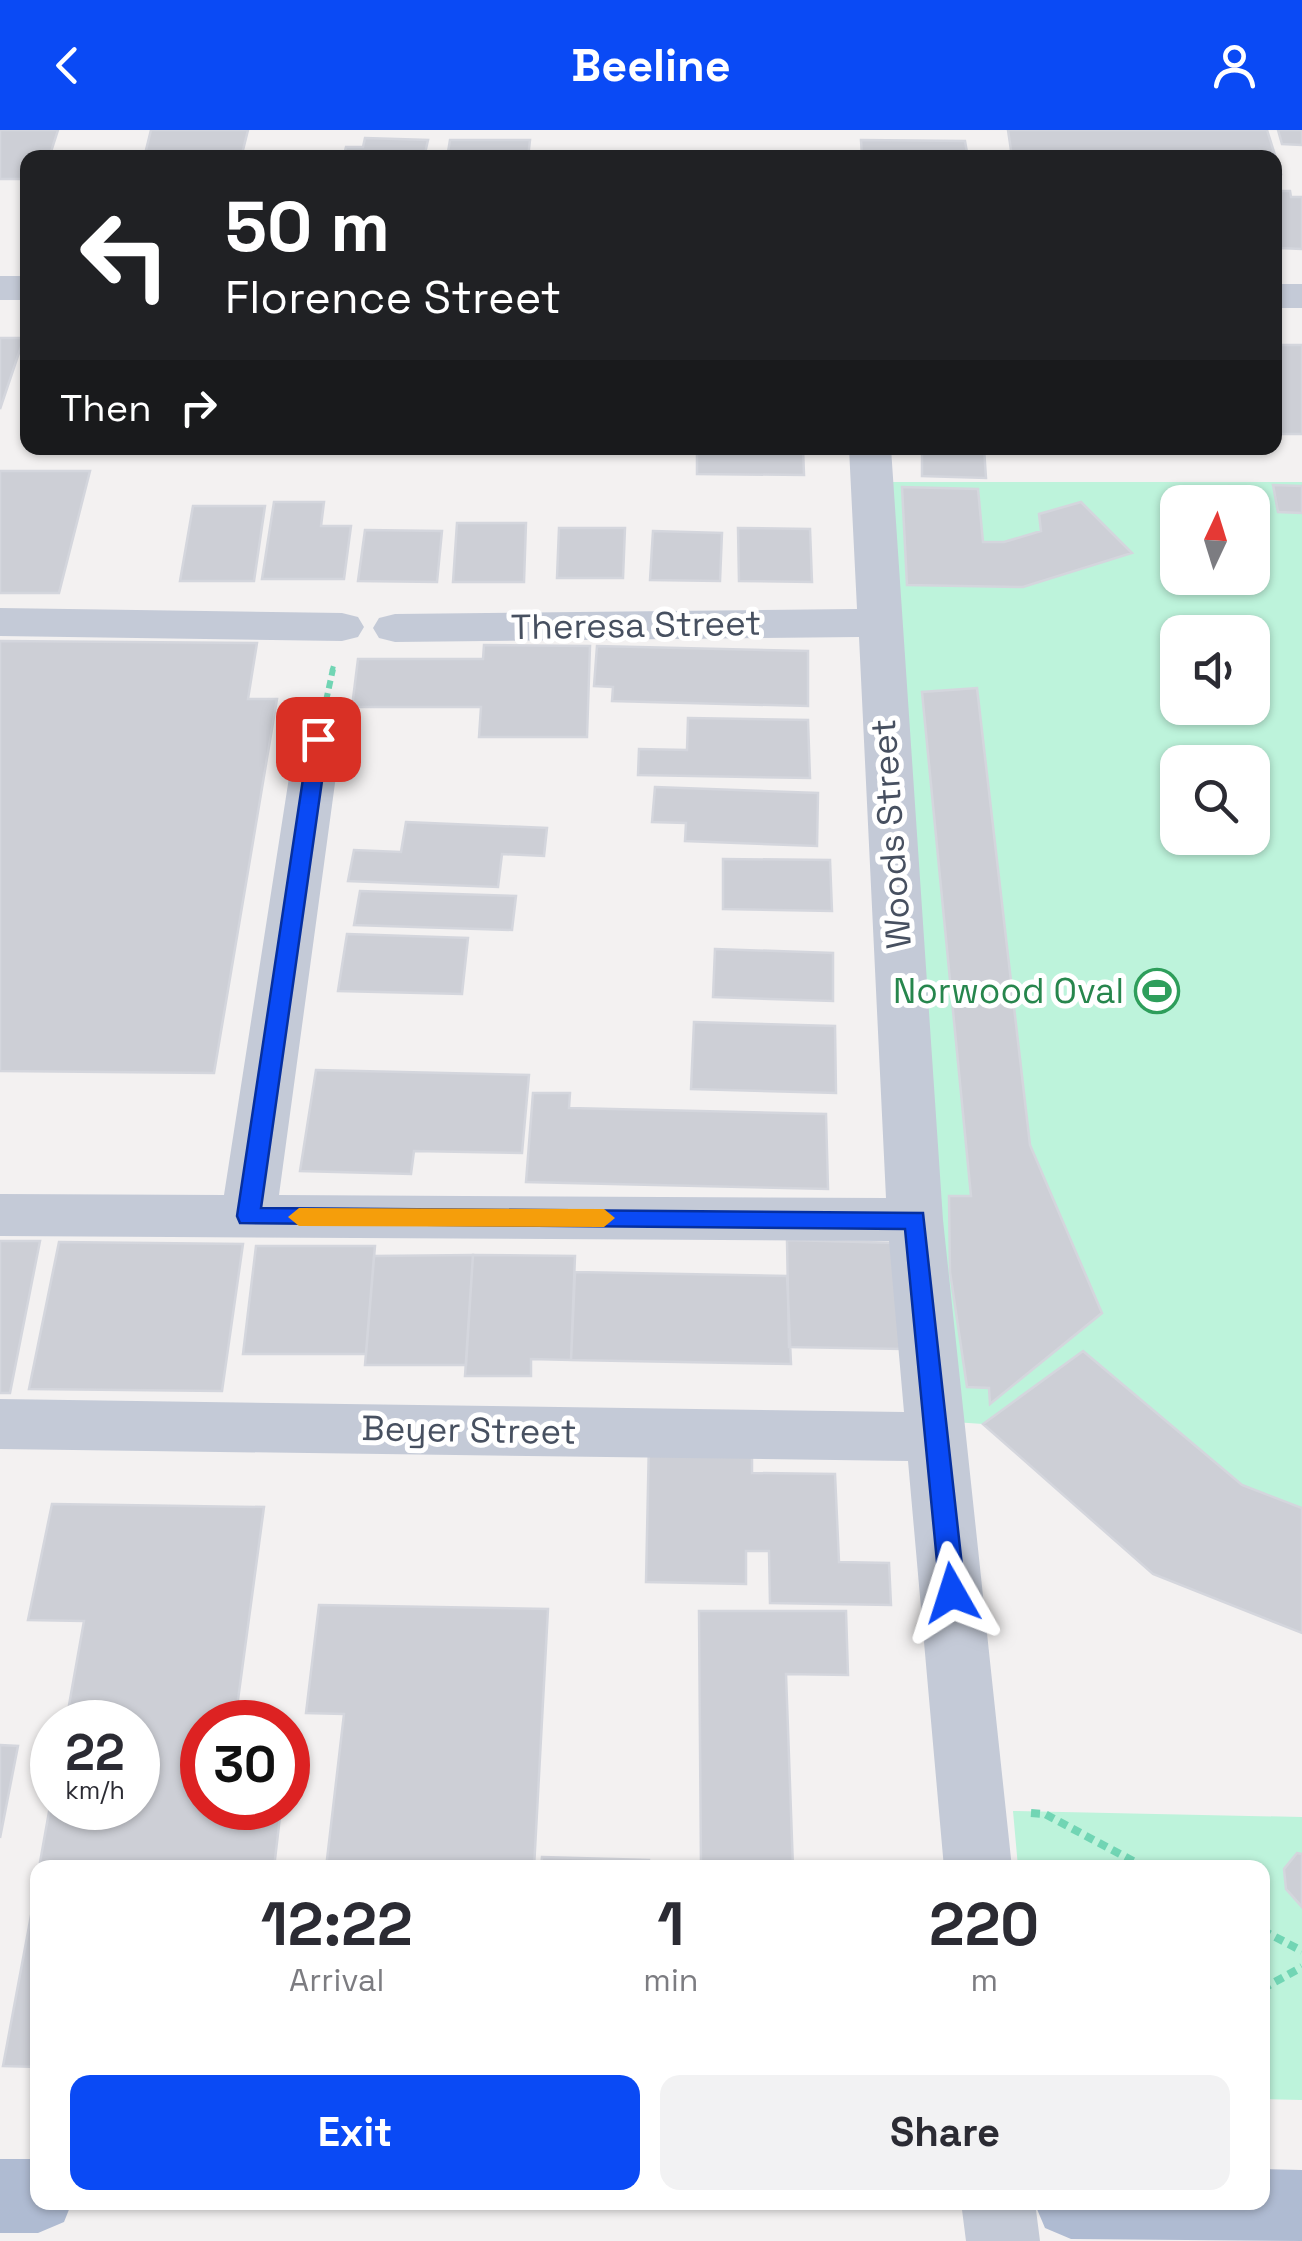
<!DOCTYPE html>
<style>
body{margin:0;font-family:"Space Grotesk",sans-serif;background:#f2f2f3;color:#2b2b33;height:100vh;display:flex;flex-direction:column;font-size:38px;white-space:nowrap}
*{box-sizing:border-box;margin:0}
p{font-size:32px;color:#7c7c81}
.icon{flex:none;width:55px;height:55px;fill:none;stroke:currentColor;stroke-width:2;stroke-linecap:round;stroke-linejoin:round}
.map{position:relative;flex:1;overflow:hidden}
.drawer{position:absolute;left:30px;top:1730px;width:1240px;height:350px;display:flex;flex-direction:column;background:#fff;border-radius:20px;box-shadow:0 2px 8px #0004}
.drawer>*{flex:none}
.top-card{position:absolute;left:20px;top:20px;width:1262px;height:305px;border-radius:20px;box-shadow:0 2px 8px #0004;background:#202124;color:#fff;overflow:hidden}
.needle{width:65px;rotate:4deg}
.tools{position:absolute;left:1160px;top:355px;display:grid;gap:20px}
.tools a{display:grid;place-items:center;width:110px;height:110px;border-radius:20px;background:#fff;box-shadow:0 2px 8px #0004;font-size:50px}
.speed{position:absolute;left:30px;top:1570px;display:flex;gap:20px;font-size:50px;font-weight:700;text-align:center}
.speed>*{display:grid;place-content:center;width:130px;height:130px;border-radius:50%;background:#fff;box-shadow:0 2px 8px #0004;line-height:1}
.speed small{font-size:25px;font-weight:400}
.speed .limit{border:15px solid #d22;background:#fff;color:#111}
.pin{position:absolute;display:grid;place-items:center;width:85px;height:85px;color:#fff;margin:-42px;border-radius:20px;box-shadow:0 5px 15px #0006}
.me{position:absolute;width:110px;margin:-55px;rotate:354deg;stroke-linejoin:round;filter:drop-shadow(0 0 8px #0008)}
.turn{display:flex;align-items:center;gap:35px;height:210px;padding:0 40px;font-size:45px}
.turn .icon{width:130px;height:130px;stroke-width:2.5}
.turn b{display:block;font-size:70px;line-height:85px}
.then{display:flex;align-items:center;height:95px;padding:0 40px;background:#0003;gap:20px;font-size:38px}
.eta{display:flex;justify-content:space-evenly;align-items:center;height:170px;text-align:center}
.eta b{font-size:60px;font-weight:600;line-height:70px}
.primary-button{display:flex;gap:20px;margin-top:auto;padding:20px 40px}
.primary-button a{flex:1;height:115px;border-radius:20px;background:#0a4af5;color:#fff;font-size:40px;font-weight:600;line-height:115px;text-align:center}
.primary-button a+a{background:#f2f2f3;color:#2b2b33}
header{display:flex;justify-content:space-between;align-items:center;height:130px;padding:0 40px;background:#0a4af5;color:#fff;font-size:45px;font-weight:600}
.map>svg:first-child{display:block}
</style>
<header><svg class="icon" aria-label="back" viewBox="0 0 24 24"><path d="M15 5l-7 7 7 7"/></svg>Beeline<svg class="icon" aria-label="person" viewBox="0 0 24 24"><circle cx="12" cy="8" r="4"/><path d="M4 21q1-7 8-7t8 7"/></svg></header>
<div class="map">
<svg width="1302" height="2111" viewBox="0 0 1302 2111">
<rect width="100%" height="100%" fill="#f3f1f1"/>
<!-- green -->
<path fill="#bdf3db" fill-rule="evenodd" d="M884,352H1302V1503L1153,1444L983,1294L954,1292ZM1178,372H1252V448H1178ZM1178,502H1252V578H1178ZM1178,632H1252V708H1178Z
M1013,1681L1302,1687V1970L1263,1969L1262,1738L1018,1737Z"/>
<!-- building -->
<path fill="#cdcfd6" stroke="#d4d6dd" stroke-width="2.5" d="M0,0H58L49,28H28V49H0Z
M151,0H248L241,28H144Z
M1008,0H1267L1281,44H1275V28L1012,27Z
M1278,0H1302V15L1282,14Z
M365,8L428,10L424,28H343L346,17H363Z
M450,10H530L528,28H447Z
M861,10L965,11L968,28H862Z
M1275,61H1290L1291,67H1302V119L1280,118Z
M0,208H24L0,279Z
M1275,215H1302V304H1278L1275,297Z
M697,318H803L804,345L697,344Z
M922,318H984L986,348L922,346Z
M0,341H90L59,463H0Z
M1273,355L1302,356V383L1278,382Z
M1229,356L1237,372H1199L1193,358Z
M902,357L978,359L983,412H1004L1041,401L1039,384L1081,372L1132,423L1023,457L907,455Z
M274,372H324L321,396H351L344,449H262Z
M193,376H265L254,451H180Z
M457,393H526L524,452H453Z
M559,398H625L623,448H557Z
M738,398L810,399L812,452L739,451Z
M365,400L442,401L437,452L358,451Z
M653,401L722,403L720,451L650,450Z
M0,511L257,513L248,569H277L214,943L0,941Z
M484,515L590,516L587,607H479L481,577H352L358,529H483Z
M597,516L808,521V576L612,571L613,557L594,556Z
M977,558L1030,1015L1102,1183L990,1274L989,1258L967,1257L950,1142L949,1066H971L922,562Z
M688,588L808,590L810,648L638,645L639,619L687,620Z
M655,657L818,663L817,716L685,711L686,693L652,692Z
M406,692L547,698L544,726L502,724L498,757L348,751L354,720L401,722Z
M723,729L830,730L832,781L723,779Z
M360,761L516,766L512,800L354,795Z
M347,804L468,808L462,864L338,861Z
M715,819L833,823V871L713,867Z
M694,892L835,896L836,963L691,959Z
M316,940L529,945L522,1023L414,1021L411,1044L300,1041Z
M533,963H570L569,978L826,984L828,1059L526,1052Z
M787,1110L898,1113L903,1219L789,1217Z
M0,1111H40L10,1263H0Z
M59,1112L243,1114L222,1261L29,1259Z
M256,1116H375L366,1224H243Z
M473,1125L466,1235H365L374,1126Z
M473,1125L575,1126L571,1230L531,1229V1246H465Z
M575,1142L787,1146L791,1234L571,1230Z
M1083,1221L1242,1355L1302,1378V1503L1153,1444L983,1294Z
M649,1310L752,1312V1343L835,1344L839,1432L889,1433L891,1475L770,1473L769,1421H746V1454L646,1452Z
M52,1374L264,1377L235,1592H202V1678H281L274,1738H39L52,1665V1678H138V1592H66L84,1491L28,1490Z
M319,1475L548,1479L534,1738H326L344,1584L306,1583Z
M699,1481H846L848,1545L786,1544L793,1738H701Z
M0,1615L18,1616L0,1708Z
M1297,1723L1302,1724V1777L1286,1759L1284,1739Z
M542,1727L649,1730V1738H541Z
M38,1748V1937L3,1936Z"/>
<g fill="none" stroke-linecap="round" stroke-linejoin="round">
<!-- path-far2 -->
<path stroke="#71d5b4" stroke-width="5" stroke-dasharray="5 4" stroke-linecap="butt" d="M332,541L334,534"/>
<!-- path-far1 -->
<path stroke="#71d5b4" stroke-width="6" stroke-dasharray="8 5" stroke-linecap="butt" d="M326,571L333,539"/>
<!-- path -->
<path stroke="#71d5b4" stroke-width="8" stroke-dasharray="9 6" stroke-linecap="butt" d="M1031,1683L1045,1684L1146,1738
M1262,1800L1302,1821
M1262,1859L1302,1837"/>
<!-- minor -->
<path fill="#c4cad7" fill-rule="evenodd" d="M0,146H28V170H0Z
M1275,154H1302V178H1275Z
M849,318H891L943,1090L1012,1738H944L908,1331L0,1319V1269L904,1282L889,1111L0,1106V1064L224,1065L295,609L301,598L318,594L335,598L341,609L279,1065L886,1068L859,507L395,512L379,508L373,498L379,488L395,484L857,479Z
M0,478L342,483L358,487L364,497L358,507L342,511L0,506Z
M961,2072H1035L1040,2111H966Z"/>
<!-- major -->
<path fill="#afbbd2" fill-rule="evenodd" d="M0,2029H38V2072H72L64,2092L38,2103H0Z
M1262,2039L1302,2040V2111L1071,2109L1045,2098L1034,2072H1262Z"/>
</g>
<!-- route -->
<path fill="#0a4af5" stroke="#06309f" stroke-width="2.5" d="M318,603L328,609L261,1078L923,1083L965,1463L962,1471L952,1474L943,1471L940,1463L905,1099L240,1093L237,1086L309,609Z"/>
<!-- slow -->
<path fill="#f59e0b" d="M299,1078L604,1079L615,1088L604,1097L299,1096L288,1087Z"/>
<!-- icons -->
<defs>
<symbol id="stadium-ring" viewBox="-11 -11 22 22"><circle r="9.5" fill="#fff" stroke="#2e9e5b" stroke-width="1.5"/><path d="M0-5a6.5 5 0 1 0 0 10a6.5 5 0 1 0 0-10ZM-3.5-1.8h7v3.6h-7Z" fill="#2e9e5b"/></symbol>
</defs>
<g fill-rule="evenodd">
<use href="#stadium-ring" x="1132" y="836" width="50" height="50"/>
</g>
<g text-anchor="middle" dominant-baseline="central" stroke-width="10" stroke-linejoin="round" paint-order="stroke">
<!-- street labels -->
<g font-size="35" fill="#475060" stroke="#fff">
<text transform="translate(636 495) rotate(-1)">Theresa Street</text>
<text transform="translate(891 704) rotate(-94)">Woods Street</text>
<text transform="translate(469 1300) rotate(1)">Beyer Street</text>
</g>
<!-- leisure labels -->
<g font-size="35" fill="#27864d" stroke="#fff" text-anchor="end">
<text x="1124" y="861">Norwood Oval</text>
</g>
</g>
</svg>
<div class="tools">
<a><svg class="needle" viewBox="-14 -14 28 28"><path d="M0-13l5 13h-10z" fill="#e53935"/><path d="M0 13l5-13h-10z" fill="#7c7c81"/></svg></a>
<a><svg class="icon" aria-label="sound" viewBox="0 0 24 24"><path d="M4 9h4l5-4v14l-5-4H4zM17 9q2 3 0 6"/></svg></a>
<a><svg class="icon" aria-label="search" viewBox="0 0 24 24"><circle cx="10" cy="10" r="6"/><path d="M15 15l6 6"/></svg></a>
</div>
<div class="speed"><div>22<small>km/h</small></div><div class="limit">30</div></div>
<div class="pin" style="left:318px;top:609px;background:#d93025"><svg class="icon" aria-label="arrive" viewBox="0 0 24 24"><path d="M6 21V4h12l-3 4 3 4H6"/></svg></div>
<svg class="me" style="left:952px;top:1463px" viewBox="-20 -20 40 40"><path d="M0-17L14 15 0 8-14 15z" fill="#0a4af5" stroke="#fff" stroke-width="4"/></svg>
<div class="top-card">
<div class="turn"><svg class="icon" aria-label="left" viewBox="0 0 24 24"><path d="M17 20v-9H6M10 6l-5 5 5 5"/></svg><div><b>50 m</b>Florence Street</div></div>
<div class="then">Then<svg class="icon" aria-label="right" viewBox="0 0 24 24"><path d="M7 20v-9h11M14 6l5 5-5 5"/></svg></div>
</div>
<section class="drawer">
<div class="eta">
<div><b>12:22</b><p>Arrival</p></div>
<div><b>1</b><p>min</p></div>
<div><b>220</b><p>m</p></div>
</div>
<div class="primary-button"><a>Exit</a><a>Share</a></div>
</section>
</div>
